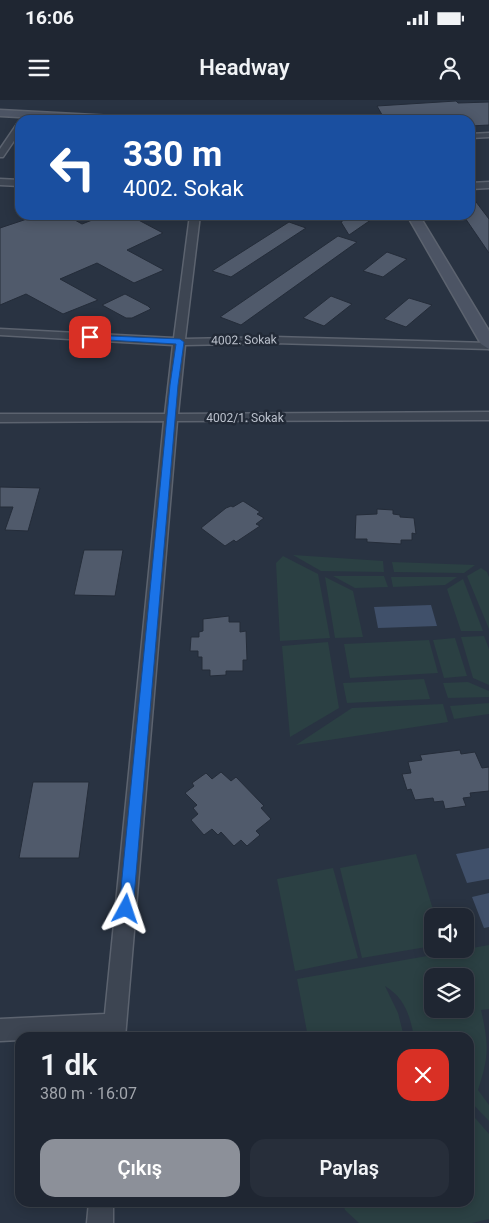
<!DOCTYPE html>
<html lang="tr">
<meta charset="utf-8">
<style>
body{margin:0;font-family:Roboto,sans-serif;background:#272e3a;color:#f1f3f6;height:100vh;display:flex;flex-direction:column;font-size:19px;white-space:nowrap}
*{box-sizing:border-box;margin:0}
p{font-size:16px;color:#a1a5ac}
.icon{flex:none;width:28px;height:28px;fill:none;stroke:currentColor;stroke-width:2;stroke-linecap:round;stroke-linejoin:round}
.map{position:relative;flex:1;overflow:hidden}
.sheet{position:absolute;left:15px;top:932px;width:459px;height:175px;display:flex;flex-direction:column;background:#1f2632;border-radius:15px;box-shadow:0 2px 12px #0003,0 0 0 1px #3c434d}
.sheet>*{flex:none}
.banner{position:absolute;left:15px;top:15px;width:460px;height:105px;border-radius:15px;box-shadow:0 2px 12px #0003,0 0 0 1px #3c434d;background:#1a4fa0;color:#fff;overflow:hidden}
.tools{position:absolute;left:424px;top:808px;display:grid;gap:10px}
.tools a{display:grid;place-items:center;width:50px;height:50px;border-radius:10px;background:#1f2632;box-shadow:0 2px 12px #0003,0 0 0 1px #3c434d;font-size:25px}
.pin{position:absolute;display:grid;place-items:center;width:42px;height:42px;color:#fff;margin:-21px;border-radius:10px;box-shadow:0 2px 8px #0006}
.me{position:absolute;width:55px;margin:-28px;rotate:5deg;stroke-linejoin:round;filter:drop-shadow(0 0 4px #0008)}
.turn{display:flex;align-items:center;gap:18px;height:105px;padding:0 25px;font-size:22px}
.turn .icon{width:65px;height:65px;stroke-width:2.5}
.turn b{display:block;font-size:35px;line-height:42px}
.round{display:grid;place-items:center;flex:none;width:52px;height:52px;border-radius:15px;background:#272e3a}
.overview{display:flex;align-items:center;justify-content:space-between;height:85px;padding:0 25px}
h1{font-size:30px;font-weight:600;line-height:38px}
.primary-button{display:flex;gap:10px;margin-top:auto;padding:10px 25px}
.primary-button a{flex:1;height:58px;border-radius:15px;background:#8c9099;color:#fff;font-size:20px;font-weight:600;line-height:58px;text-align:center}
.primary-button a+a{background:#272e3a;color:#f1f3f6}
.status{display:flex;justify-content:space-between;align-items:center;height:35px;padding:0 25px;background:#1f2632;direction:ltr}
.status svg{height:14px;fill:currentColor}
header{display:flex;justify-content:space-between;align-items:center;height:65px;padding:0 25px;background:#1f2632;font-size:22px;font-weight:600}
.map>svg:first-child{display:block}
</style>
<div class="status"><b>16:06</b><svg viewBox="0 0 49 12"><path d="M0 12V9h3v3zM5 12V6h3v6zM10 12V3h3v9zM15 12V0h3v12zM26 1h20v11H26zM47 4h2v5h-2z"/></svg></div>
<header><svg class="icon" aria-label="menu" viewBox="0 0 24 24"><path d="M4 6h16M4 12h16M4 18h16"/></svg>Headway<svg class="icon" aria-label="person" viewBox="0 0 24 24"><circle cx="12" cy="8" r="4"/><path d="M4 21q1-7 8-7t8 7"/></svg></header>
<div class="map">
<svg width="489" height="1123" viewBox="0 0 489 1123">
<rect width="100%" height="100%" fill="#293342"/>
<!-- green -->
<path fill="#2b4043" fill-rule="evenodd" d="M293,455L383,461L384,472L321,471Z
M283,456L318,474L330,538L280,541L276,463Z
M392,462L475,465L464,473L394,472Z
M481,468L487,472L489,477V529L467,476Z
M333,476H384L388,487L355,488Z
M325,477L353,491L363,537L335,538Z
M391,477H457L445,485L393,487Z
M463,479L483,531H461L447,489Z
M484,536L489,549V585L473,578L461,537Z
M455,538L467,576L444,578L433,540Z
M429,540L438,573L350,578L344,544Z
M328,542L339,608L290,637L282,546Z
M424,579L430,599L347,603L343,583Z
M468,582L489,591V597L448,598L443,583Z
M489,603V614L454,619L450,606Z
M443,604L448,622L296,645L352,608Z
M416,754L435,816H432V846L362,858L340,768Z
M333,768L358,858L295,871L277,779Z
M489,845V909L481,910C489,945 489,956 478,990L489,1005V1021L469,1000V938L414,937C410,916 405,898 385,886L398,913L404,937H308L297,879ZM465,876V909H432V876Z
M469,1011L489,1034V1119L472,1123H359L345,1110L343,1103L469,1102Z"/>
<!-- water -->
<path fill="#40506a" d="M431,505L437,526L378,528L374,507Z
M489,748V779L467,783L456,754Z
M489,793V827L484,828L472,797Z"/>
<!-- building -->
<path fill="#505a6b" stroke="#242c39" d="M456,1L458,3L489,2V25L470,26V20H385L377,6Z
M470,94L489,119V153L463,115H470Z
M39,115H66L82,124L105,115H129L163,133L127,150L164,170L134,183L97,163L60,179L98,200L63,214L26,194L0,205V128Z
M351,115H378L349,135L341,122Z
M289,122L306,128L231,177L212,171Z
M338,136L357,142L241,225L220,217Z
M387,152L407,159L383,177L363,171Z
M125,194L148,206L151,209L132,218H126L102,205Z
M331,196L352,204L324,226L303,218Z
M409,198L432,205L406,227L384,219Z
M0,387L40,388L28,431L5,430L13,407H0Z
M243,401L260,412L257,414L264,418L256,424L260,426L236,442L234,440L225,446L201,428L226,408L231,406L233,407Z
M377,409L393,410V414L400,415V417L414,418L416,434L412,433V440H401V444L367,442V439H355L356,415L377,414Z
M84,450H123L115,496L74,495Z
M229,516V522H240V532L246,531L247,560H243V571H226V575L210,576V570H202V557H198V551H190L191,537H199V532L203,531V519Z
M460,650L461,654L475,652L482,668L489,667V691L470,693L471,697L463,698L466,706L445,709L443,701L434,702L433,698L415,700L411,689L407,690L402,674L411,673L408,662L422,660L420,655Z
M221,672L231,681L236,677L264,706L261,708L271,719L256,731L260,735L247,746L241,740L234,746L221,732L218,735L212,729L204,735L191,720L198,714L193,708L197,705L185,693L194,686L192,683L206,673L212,679Z
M33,682H89L79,758H19Z"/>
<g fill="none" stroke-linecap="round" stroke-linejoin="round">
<defs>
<path id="street" d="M17,24H20V32L3,57H0V49Z
M489,33V37L470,38V34Z
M0,79L20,80V86L0,85Z
M489,82V88L470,89V83Z
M190,115H200L185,239L274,237L489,243V249L274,243L185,245L178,314L489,312V320L177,321L125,938H20V940L0,941V919L105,914L164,321L0,322V314H165L173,245L0,235V229L174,238Z
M89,1102H113V1123H87Z"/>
<path id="secondary" d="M0,10L132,17L137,20H73L0,16Z
M407,115H419L489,231V249L481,244Z"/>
</defs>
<!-- street casing -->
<use href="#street" stroke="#5c636f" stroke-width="3"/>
<!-- secondary casing -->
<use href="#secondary" stroke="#5c636f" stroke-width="3"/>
<!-- street -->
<use href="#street" fill="#3d4552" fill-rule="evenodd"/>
<!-- secondary -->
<use href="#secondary" fill="#4c5464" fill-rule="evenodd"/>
</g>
<!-- route -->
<path fill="#1a73e8" stroke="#114b97" d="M87,235L180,239L184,242L178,285L133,809L131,814L126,816L121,814L119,809L170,285L176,244L90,239L86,237Z"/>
<g text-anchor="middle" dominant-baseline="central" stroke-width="5" stroke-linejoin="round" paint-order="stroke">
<!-- far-street labels -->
<g font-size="12" fill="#bbc1cc" stroke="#222a37">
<text transform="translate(244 240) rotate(-1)">4002. Sokak</text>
<text x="245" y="318">4002/1. Sokak</text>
</g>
</g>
</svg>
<div class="tools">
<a><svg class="icon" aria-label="sound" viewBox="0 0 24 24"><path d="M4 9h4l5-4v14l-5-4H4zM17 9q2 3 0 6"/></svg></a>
<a><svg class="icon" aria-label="layers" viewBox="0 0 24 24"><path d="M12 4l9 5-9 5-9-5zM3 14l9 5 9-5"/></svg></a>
</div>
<div class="pin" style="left:90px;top:237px;background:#d93025"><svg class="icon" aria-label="arrive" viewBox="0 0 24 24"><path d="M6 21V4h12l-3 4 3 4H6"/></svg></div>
<svg class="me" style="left:126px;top:809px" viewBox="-20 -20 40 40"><path d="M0-17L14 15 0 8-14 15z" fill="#1a73e8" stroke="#fff" stroke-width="4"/></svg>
<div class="banner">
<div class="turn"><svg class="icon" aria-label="left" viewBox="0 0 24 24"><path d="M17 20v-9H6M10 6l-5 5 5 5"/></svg><div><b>330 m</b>4002. Sokak</div></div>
</div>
<section class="sheet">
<div class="overview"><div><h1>1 dk</h1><p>380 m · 16:07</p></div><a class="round" style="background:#d93025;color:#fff"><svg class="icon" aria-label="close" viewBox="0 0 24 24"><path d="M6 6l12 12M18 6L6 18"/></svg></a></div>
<div class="primary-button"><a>Çıkış</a><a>Paylaş</a></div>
</section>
</div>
